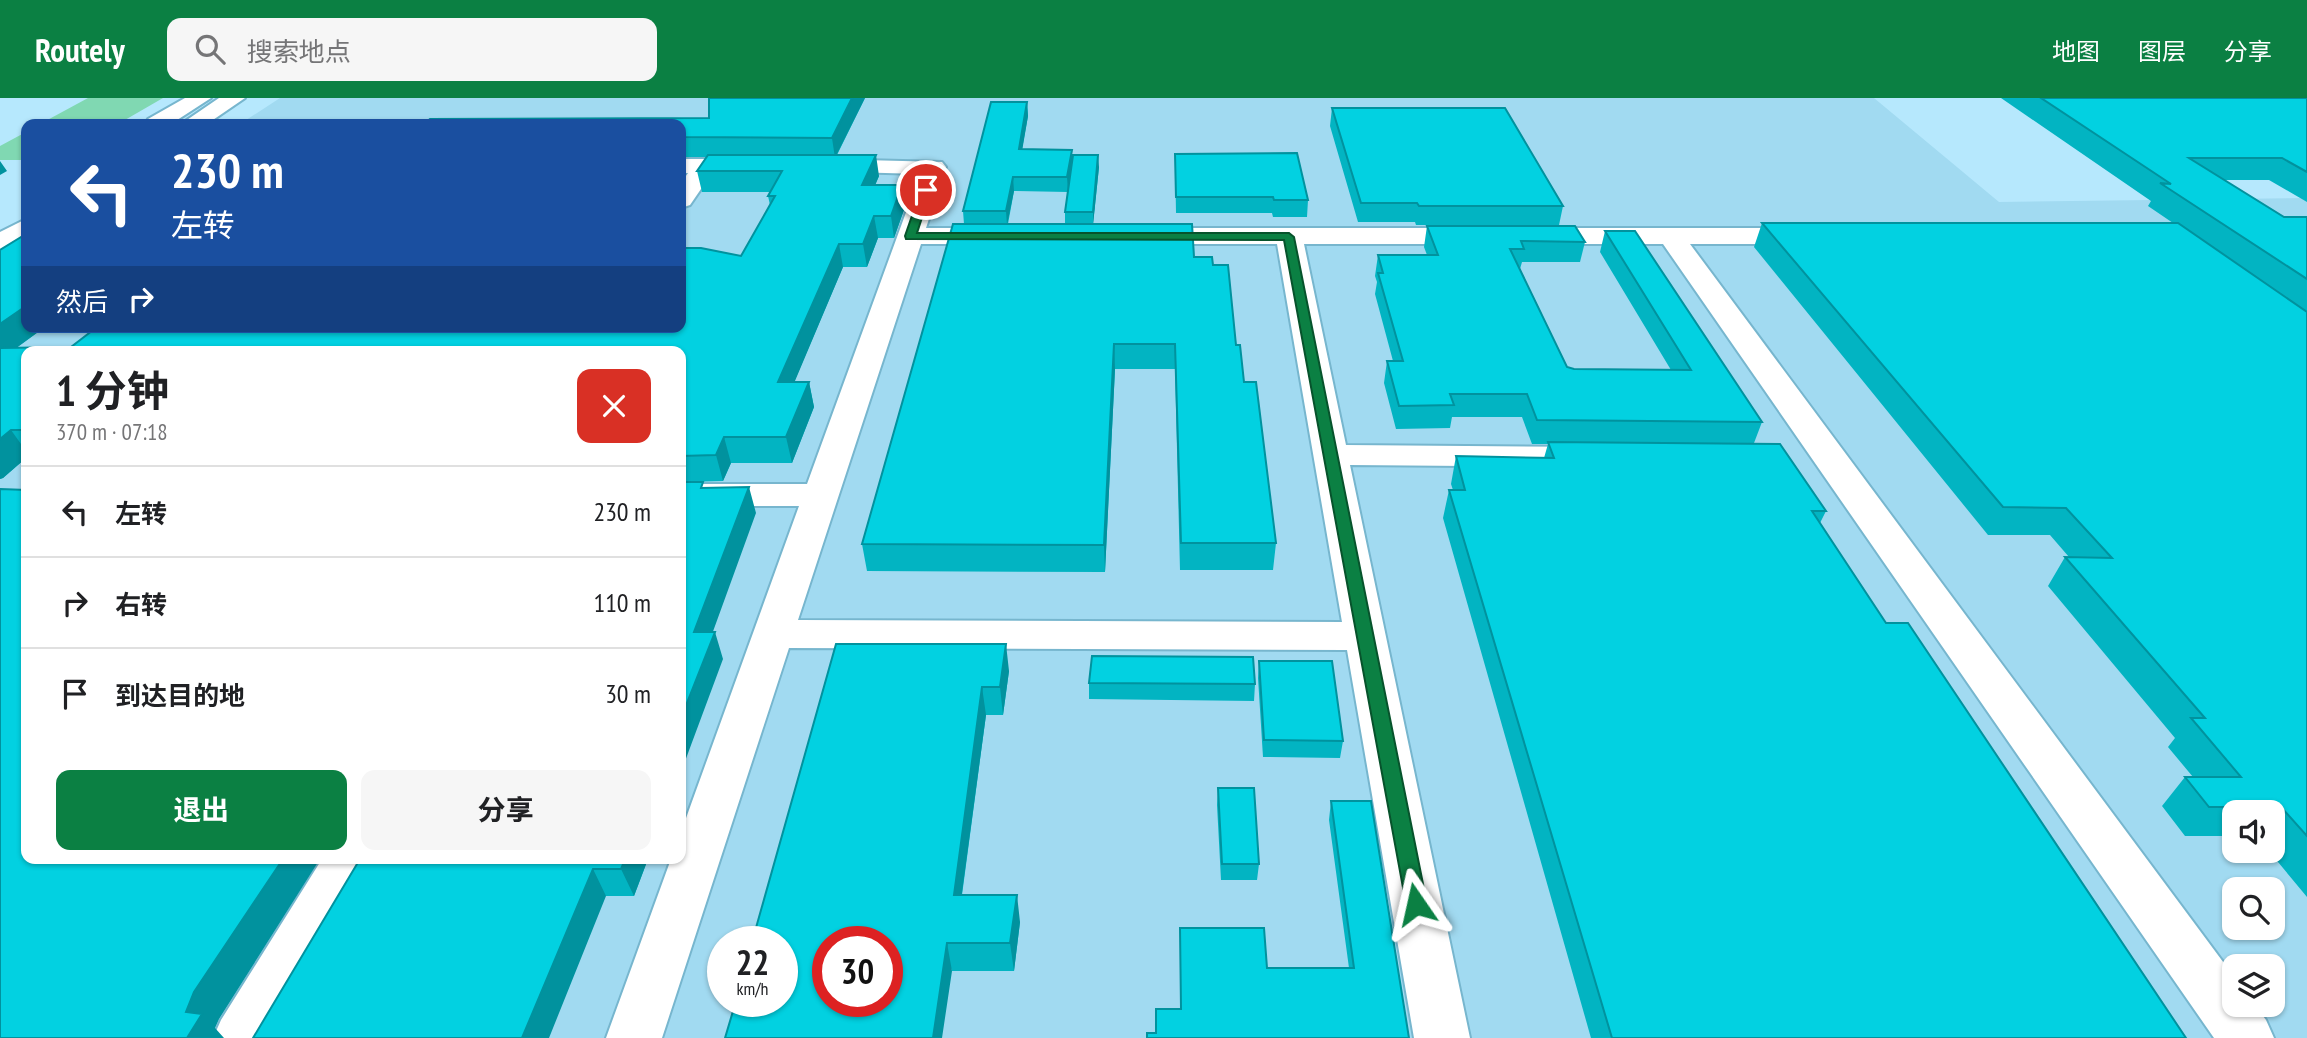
<!DOCTYPE html>
<html lang="zh">
<meta charset="utf-8">
<style>
body{margin:0;font-family:"PT Sans Narrow","Noto Sans SC",sans-serif;background:#f6f6f6;color:#202124;height:100vh;display:flex;flex-direction:column;font-size:26px;white-space:nowrap}
*{box-sizing:border-box;margin:0}
p{font-size:23px;color:#757577}
.icon{flex:none;width:38px;height:38px;fill:none;stroke:currentColor;stroke-width:2;stroke-linecap:round;stroke-linejoin:round}
.map{position:relative;flex:1;overflow:hidden}
.details{position:absolute;left:21px;top:248px;width:665px;height:518px;display:flex;flex-direction:column;background:#fff;border-radius:14px;box-shadow:0 2px 5px #0004}
.details>*{flex:none}
.top-card{position:absolute;left:21px;top:21px;width:665px;height:214px;border-radius:14px;box-shadow:0 2px 5px #0004;background:#1a4fa0;color:#fff;overflow:hidden}
.fabs{position:absolute;left:2222px;top:702px;display:grid;gap:14px}
.fabs a{display:grid;place-items:center;width:63px;height:63px;border-radius:14px;background:#fff;box-shadow:0 2px 5px #0004;font-size:35px}
.speed{position:absolute;left:707px;top:828px;display:flex;gap:14px;font-size:35px;font-weight:700;text-align:center}
.speed>*{display:grid;place-content:center;width:91px;height:91px;border-radius:50%;background:#fff;box-shadow:0 2px 5px #0004;line-height:1}
.speed small{font-size:18px;font-weight:400}
.speed .limit{border:10px solid #d22;background:#fff;color:#111}
.pin{position:absolute;display:grid;place-items:center;width:60px;height:60px;color:#fff;margin:-30px;border:4px solid #fff;border-radius:50%;box-shadow:0 2px 7px #0007}
.me{position:absolute;width:77px;margin:-38px;rotate:349deg;stroke-linejoin:round;filter:drop-shadow(0 0 5px #0008)}
.turn{display:flex;align-items:center;gap:24px;height:147px;padding:0 35px;font-size:32px}
.turn .icon{width:91px;height:91px;stroke-width:2.5}
.turn b{display:block;font-size:49px;line-height:60px}
.then{display:flex;align-items:center;height:66px;padding:0 35px;background:#0003;gap:14px;font-size:26px}
.round{display:grid;place-items:center;flex:none;width:74px;height:74px;border-radius:14px;background:#f6f6f6}
.overview{display:flex;align-items:center;justify-content:space-between;height:119px;padding:0 35px}
h1{font-size:42px;font-weight:700;line-height:52px}
.cta{display:flex;gap:14px;margin-top:auto;padding:14px 35px}
.cta a{flex:1;height:80px;border-radius:14px;background:#0b8043;color:#fff;font-size:28px;font-weight:700;line-height:80px;text-align:center}
.cta a+a{background:#f6f6f6;color:#202124}
ul{padding:0;list-style:none}
li{display:flex;align-items:center;gap:21px;height:91px;padding:0 35px;border-top:2px solid #e0e0e0}
li div{flex:1}
li b{display:block;font-size:26px}
li em{font-style:normal}
header{display:flex;align-items:center;gap:42px;box-sizing:border-box;height:98px;padding:0 35px;background:#0b8043;color:#fff}
header strong{font-size:33px}
nav{display:flex;gap:38px;margin-inline-start:auto;font-size:24px}
.search{width:490px;height:63px;background:#f6f6f6;display:flex;align-items:center;gap:18px;box-sizing:border-box;padding:0 24px;border-radius:14px;color:#757577;font-size:26px}
.map>svg:first-child{display:block}
</style>
<header>
<strong>Routely</strong>
<div class="search"><svg class="icon" aria-label="search" viewBox="0 0 24 24"><circle cx="10" cy="10" r="6"/><path d="M15 15l6 6"/></svg>搜索地点</div>
<nav><a>地图</a><a>图层</a><a>分享</a></nav>
</header>
<div class="map">
<svg width="2307" height="940" viewBox="0 0 2307 940">
<rect width="100%" height="100%" fill="#b6e8fd"/>
<!-- built -->
<path fill="#a1daf1" fill-rule="evenodd" d="M280,0H1874L1999,104L2307,100V940H0V184L26,229H681V26H240ZM26,254H681V761H26ZM2235,714H2273V752H2235ZM2235,791H2273V830H2235ZM723,844H782V903H723ZM828,844H887V903H828ZM2235,868H2273V906H2235Z"/>
<!-- green -->
<path fill="#80d8b2" d="M88,0H163L118,26H40Z
M26,34V62H0V48Z"/>
<g fill="none" stroke-linecap="round" stroke-linejoin="round">
<defs>
<path id="minor" d="M681,61H754L762,63L766,68L762,73L712,75L690,107L681,110V85L688,75H681Z
M824,61L942,64L946,69L926,130H1003L1012,132L1016,138L1012,144L1003,146H921L798,522L1342,524L1277,146H1140L1131,144L1127,138L1131,132L1140,130H1811L1820,132L1824,138L1820,144L1811,146H1690L2235,880V906H2254L2266,922L2274,940H2214L1663,146H1304L1346,347L1598,349L1610,352L1615,359L1610,366L1598,369L1350,367L1470,940H1414L1347,552L789,550L662,940H606L671,761H681V734L799,408H681V386H807L920,76L816,73L812,68L816,63Z
M322,761H373L271,940H213L221,922Z"/>
<path id="major" d="M185,0H211L171,26H145L148,21Z
M219,0H245L207,26H181Z
M26,121V140L9,152L0,154V134Z"/>
</defs>
<!-- minor casing -->
<use href="#minor" stroke="#77b6ce" stroke-width="4"/>
<!-- major casing -->
<use href="#major" stroke="#77b6ce" stroke-width="4"/>
<!-- minor -->
<use href="#minor" fill="#fff" fill-rule="evenodd"/>
<!-- major -->
<use href="#major" fill="#fff" fill-rule="evenodd"/>
</g>
<!-- wall -->
<path fill="#02b4c2" fill-rule="evenodd" d="M709,0H865L837,57L879,78L875,87L905,109L894,140H878L867,169H843L794,284H809L814,309L792,365H731L723,383L681,384V254H26V360L3,380L0,381V152L26,229H45L17,249H71L97,229H574L572,231H584L741,158L770,107L768,98L770,94H702L697,73L707,59H681V26L709,20Z
M2001,0H2307V104L2269,82H2224L2284,119H2307V799L2268,752H2273V714H2235V738H2185L2162,708L2185,679H2193L2168,649L2175,640L2048,488L2065,459H2069L2050,437H1988L1754,149L1762,125H2173L2148,108L2151,103Z
M1027,4L1028,18L1022,51L1072,61L1099,69L1093,126L1194,159L1213,167L1236,247L1244,284L1276,445L1273,472H1180L1175,271H1115L1105,474L867,473L862,446L964,126L963,113ZM1014,93L1068,94L1065,114V126H1008Z
M1332,10L1563,108L1559,127H1416L1415,124H1358L1330,28Z
M1175,56L1308,102L1307,119H1273L1272,115H1176Z
M1427,128L1585,144L1580,164H1522L1520,171L1567,269L1574,271L1671,272L1600,154L1605,133L1762,324L1754,345L1826,413L1820,425L1886,525L2186,940H1591L1443,420L1449,392H1453L1451,386L1456,358L1544,360L1548,346H1532L1522,319H1452L1450,330L1396,331L1384,285L1387,263H1393L1375,196L1377,184L1375,178L1378,157H1427L1424,149Z
M836,546L1009,573L1003,617H986L962,797L1020,824L1014,873H952Z
M1259,563L1343,643L1340,660L1263,659L1258,580Z
M1089,585L1255,586L1254,603L1089,601Z
M1218,690L1259,766L1257,782H1221L1217,707Z
M1331,703L1409,940L1156,935L1181,911L1180,830L1267,870H1349L1329,722Z
M360,761H648L634,798H606Z"/>
<!-- shaded-wall -->
<path fill="#01929e" d="M852,0H865L835,60L832,40Z
M1027,4L1028,18L1020,65L1019,51Z
M1072,52V66L1068,94L1067,79Z
M876,57L879,78L866,109L862,87Z
M1098,57L1099,69L1093,127V114Z
M0,63L7,73L0,77Z
M1013,79L1014,93L1007,127L1006,113Z
M902,87L905,109L894,140L891,118Z
M874,118L878,140L867,169L863,146Z
M839,146L843,169L784,309L778,284Z
M26,208V229H45L0,262V226Z
M550,229H574L558,253Z
M1114,246L1115,271L1105,474L1104,447Z
M809,284L814,309L792,365L786,339Z
M11,332L26,353V360L3,380L0,381V341Z
M724,339L731,365L723,383L716,357Z
M749,389L756,415L703,561L694,534Z
M715,534L723,561L681,674V620Z
M1006,546L1009,573L1003,617L1000,589Z
M982,589L986,617L958,824L954,797Z
M283,761H320L219,921L215,930L224,940H187L186,914L194,894Z
M625,761H648L634,798L621,771Z
M593,771L606,798L549,940H522Z
M1017,797L1020,824L1014,873L1010,845Z
M947,845L952,873L942,940H933Z"/>
<!-- building -->
<path fill="#02d1e1" stroke="#01929e" stroke-width="2" fill-rule="evenodd" d="M709,0H852L832,40L681,39V26H424L430,21L709,20Z
M2041,0H2307V74L2282,60H2189L2284,119H2307V181L2160,85L2171,86Z
M991,4H1027L1019,51L1072,52L1067,79H1013L1006,113H963Z
M1332,10H1505L1563,108H1419L1417,105H1361Z
M204,23L289,24L285,26H199Z
M1297,55L1308,102H1274L1273,99H1176L1175,56Z
M708,57H876L862,87H902L891,118H874L863,146H839L778,284H809L786,339H724L716,357L681,358V254H26V332H11L0,341V250L71,249L97,229H550V232L584,231L586,229H681V150H701L741,158L775,98H768L782,73H697Z
M1073,57H1098L1093,114H1065Z
M1762,125H2178L2307,214V738L2281,709H2209L2185,679H2241L2191,620H2205L2065,459L2112,460L2066,410L2003,409Z
M953,126H1192L1194,159H1212L1213,167H1228L1236,247H1240L1244,284H1256L1276,445H1181L1175,246H1114L1104,447L862,446Z
M1427,128H1575L1585,144L1521,143L1524,151H1510L1567,269L1574,271L1691,272L1605,133H1635L1762,324L1537,322L1527,296H1450L1454,307L1399,308L1387,263H1403L1378,175H1383L1378,157H1438Z
M26,136V208L0,226V152Z
M1548,344L1780,346L1826,413H1812L1886,525H1908L2186,940H1612L1449,392H1465L1456,358L1554,360Z
M681,384H703L701,390L749,389L694,534H715L681,620Z
M0,391L26,392V761H283L194,894L186,914L202,916L187,940H0Z
M836,546H1006L1000,589H982L954,797H1017L1010,845H947L933,940H725L736,903H782V844H752ZM828,844H887V903H828Z
M1092,558L1253,559L1255,586L1089,585Z
M1259,563H1332L1343,643L1264,642Z
M1218,690H1254L1259,766H1222Z
M1331,703H1371L1409,940H1147V935H1156V911H1181L1180,830H1264L1267,870H1354Z
M360,761H625L621,771H593L522,940H253Z"/>
<!-- route -->
<path fill="#0b8043" stroke="#07532c" stroke-width="2" d="M926,89L931,92L917,135H1289L1294,139L1427,806L1424,813L1416,815L1409,813L1406,806L1284,142L906,141L905,138L921,92Z"/>
</svg>
<div class="fabs">
<a><svg class="icon" aria-label="sound" viewBox="0 0 24 24"><path d="M4 9h4l5-4v14l-5-4H4zM17 9q2 3 0 6"/></svg></a>
<a><svg class="icon" aria-label="search" viewBox="0 0 24 24"><circle cx="10" cy="10" r="6"/><path d="M15 15l6 6"/></svg></a>
<a><svg class="icon" aria-label="layers" viewBox="0 0 24 24"><path d="M12 4l9 5-9 5-9-5zM3 14l9 5 9-5"/></svg></a>
</div>
<div class="speed"><div>22<small>km/h</small></div><div class="limit">30</div></div>
<div class="pin" style="left:926px;top:92px;background:#d93025"><svg class="icon" aria-label="arrive" viewBox="0 0 24 24"><path d="M6 21V4h12l-3 4 3 4H6"/></svg></div>
<svg class="me" style="left:1416px;top:806px" viewBox="-20 -20 40 40"><path d="M0-17L14 15 0 8-14 15z" fill="#0b8043" stroke="#fff" stroke-width="4"/></svg>
<div class="top-card">
<div class="turn"><svg class="icon" aria-label="left" viewBox="0 0 24 24"><path d="M17 20v-9H6M10 6l-5 5 5 5"/></svg><div><b>230 m</b>左转</div></div>
<div class="then">然后<svg class="icon" aria-label="right" viewBox="0 0 24 24"><path d="M7 20v-9h11M14 6l5 5-5 5"/></svg></div>
</div>
<section class="details">
<div class="overview"><div><h1>1 分钟</h1><p>370 m · 07:18</p></div><a class="round" style="background:#d93025;color:#fff"><svg class="icon" aria-label="close" viewBox="0 0 24 24"><path d="M6 6l12 12M18 6L6 18"/></svg></a></div>
<ul>
<li><svg class="icon" aria-label="left" viewBox="0 0 24 24"><path d="M17 20v-9H6M10 6l-5 5 5 5"/></svg><div><b>左转</b></div><em>230 m</em></li>
<li><svg class="icon" aria-label="right" viewBox="0 0 24 24"><path d="M7 20v-9h11M14 6l5 5-5 5"/></svg><div><b>右转</b></div><em>110 m</em></li>
<li><svg class="icon" aria-label="arrive" viewBox="0 0 24 24"><path d="M6 21V4h12l-3 4 3 4H6"/></svg><div><b>到达目的地</b></div><em>30 m</em></li>
</ul>
<div class="cta"><a>退出</a><a>分享</a></div>
</section>
</div>
